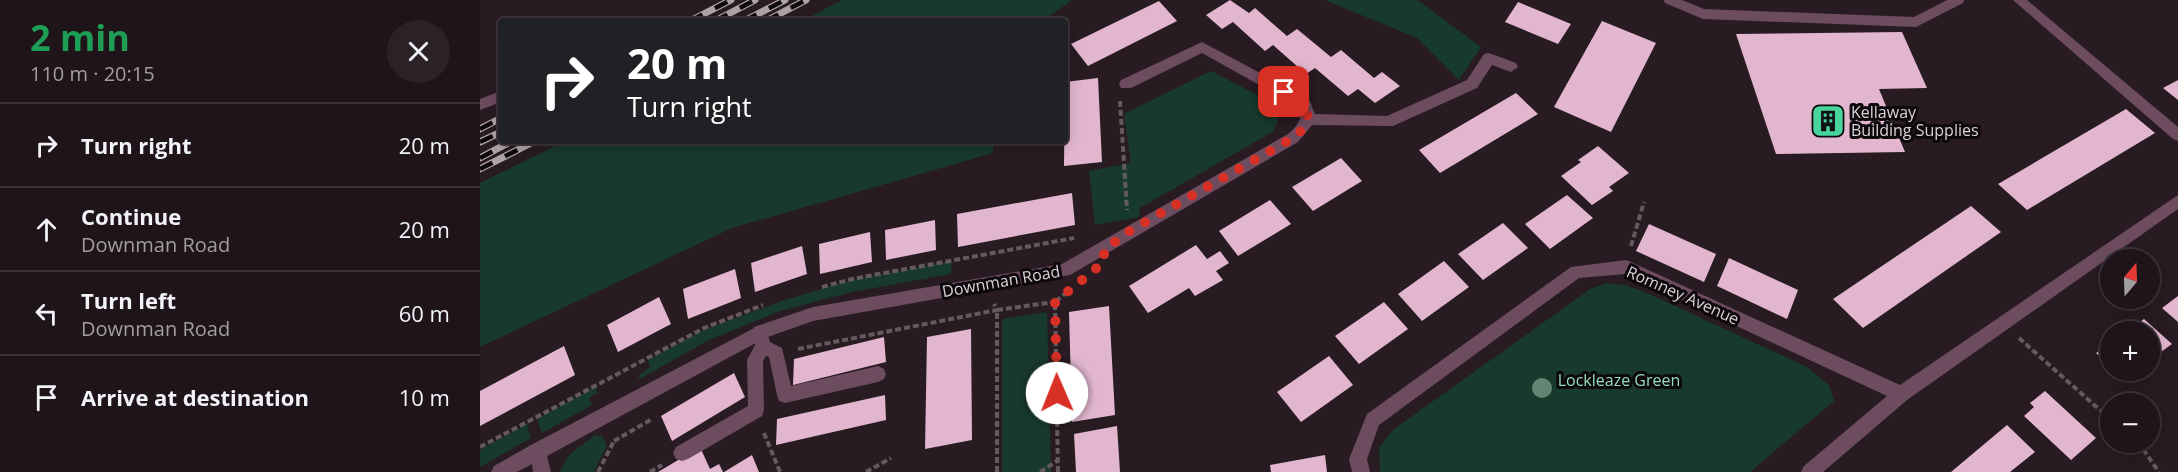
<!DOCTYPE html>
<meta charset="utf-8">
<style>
body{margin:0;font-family:"Open Sans",sans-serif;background:#2b2127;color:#f1f3f6;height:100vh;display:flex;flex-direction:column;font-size:22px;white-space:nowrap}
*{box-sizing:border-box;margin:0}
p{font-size:20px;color:#a19ea2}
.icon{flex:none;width:33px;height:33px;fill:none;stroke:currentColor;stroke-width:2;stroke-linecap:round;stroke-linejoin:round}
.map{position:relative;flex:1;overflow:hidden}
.sheet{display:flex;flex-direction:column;background:#1e141a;width:480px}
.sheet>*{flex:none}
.top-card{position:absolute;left:18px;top:18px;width:570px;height:126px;border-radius:6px;box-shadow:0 3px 15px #0003,0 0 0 2px #3c3339;background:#202124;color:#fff;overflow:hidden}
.needle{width:39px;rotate:19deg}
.controls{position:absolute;left:1620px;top:249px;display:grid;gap:12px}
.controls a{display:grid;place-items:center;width:60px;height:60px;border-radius:50%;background:#1e141a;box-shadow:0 3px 15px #0003,0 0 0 2px #3c3339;font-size:30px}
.pin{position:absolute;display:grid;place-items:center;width:51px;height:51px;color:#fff;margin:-26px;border-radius:12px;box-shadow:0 3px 9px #0006}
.me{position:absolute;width:66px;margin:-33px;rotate:359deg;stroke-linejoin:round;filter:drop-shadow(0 0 4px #0008)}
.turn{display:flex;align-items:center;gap:21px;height:126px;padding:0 30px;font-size:27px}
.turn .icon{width:78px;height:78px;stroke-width:2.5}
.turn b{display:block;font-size:42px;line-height:51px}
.round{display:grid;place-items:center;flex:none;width:63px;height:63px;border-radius:32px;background:#2b2127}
.summary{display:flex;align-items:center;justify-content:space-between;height:102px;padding:0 30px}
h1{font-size:36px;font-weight:700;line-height:45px;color:#1e9e55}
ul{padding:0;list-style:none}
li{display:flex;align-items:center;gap:18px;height:84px;padding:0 30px;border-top:2px solid #3c3339}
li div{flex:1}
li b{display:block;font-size:22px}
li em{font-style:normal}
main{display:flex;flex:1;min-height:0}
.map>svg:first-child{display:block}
</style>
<main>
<section class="sheet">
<div class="summary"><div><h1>2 min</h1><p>110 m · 20:15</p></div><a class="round"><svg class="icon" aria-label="close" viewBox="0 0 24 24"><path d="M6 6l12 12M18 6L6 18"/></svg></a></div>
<ul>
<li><svg class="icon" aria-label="right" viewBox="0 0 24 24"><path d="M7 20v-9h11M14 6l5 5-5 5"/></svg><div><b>Turn right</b></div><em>20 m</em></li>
<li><svg class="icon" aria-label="ahead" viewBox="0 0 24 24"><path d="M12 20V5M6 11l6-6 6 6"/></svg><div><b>Continue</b><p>Downman Road</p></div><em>20 m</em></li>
<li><svg class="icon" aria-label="left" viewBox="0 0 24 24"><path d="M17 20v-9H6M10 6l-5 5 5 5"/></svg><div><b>Turn left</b><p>Downman Road</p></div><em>60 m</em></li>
<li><svg class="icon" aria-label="arrive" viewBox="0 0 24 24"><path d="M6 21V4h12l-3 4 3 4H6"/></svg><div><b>Arrive at destination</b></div><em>10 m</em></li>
</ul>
</section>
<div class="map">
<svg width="1698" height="472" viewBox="0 0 1698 472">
<rect width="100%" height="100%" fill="#281b22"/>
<!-- green -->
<path fill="#183a2c" d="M362,0H592L563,21H322Z
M845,0H938L1001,47L979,80L937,38Z
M731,71L795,104L799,118L794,131L660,208L659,217L615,225L609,171L651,163L644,114Z
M85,141H513V153L252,228L0,347V183Z
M472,261L471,274L372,292L300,311L227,341L160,379L158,376L170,367L168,360L224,330L301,301L372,280Z
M1126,283L1145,285L1167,293L1327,367L1349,385L1354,401L1270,472H900L899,447L914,429L1110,289Z
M567,312L571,472H522V319Z
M116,386L117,393L109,398L112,405L62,433L57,419Z
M47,424L51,438L0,467V450Z
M115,435L122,436L127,445L114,472H80L88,456Z"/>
<!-- building -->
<path fill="#e2b6cf" d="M750,0L769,13L775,8L807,36L817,29L851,57L861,50L894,78L902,72L920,86L895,103L878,89L868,96L835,68L826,74L793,45L785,51L753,22L742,29L726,15Z
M679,1L697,21L608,66L591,44Z
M1038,2L1091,24L1078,44L1025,22Z
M1122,21L1176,43L1131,132L1074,107Z
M1422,32L1447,88L1399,89L1425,152L1296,154L1256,34Z
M618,78L622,162L584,166L585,82Z
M1698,80V100L1683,88Z
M1036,93L1058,114L960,173L939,150Z
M1646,109L1675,133L1547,210L1518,184Z
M1118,146L1149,173L1129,187L1133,191L1112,205L1081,176L1101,162L1098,160Z
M861,158L882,181L833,211L812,187Z
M592,193L595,225L478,247L477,214Z
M1087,195L1113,218L1070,249L1045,224Z
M790,200L811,224L758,256L739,231Z
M1491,206L1521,232L1383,328L1353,299Z
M455,220L456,250L406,260L405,230Z
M1023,223L1048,248L1003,280L978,254Z
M1169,224L1236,254L1224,282L1156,251Z
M390,232L392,262L340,274L339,244Z
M716,245L727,259L740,251L749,263L736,271L743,280L715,296L709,288L668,313L649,286Z
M322,246L327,274L275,292L271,263Z
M1249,258L1318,290L1307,319L1237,286Z
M964,261L989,287L942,321L918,294Z
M255,269L261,298L208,319L203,289Z
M1698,296V322L1682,308Z
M179,297L191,324L138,352L127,325Z
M904,302L928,329L879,364L855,336Z
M629,306L635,415L592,422L589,312Z
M1664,319L1692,344L1670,360V332H1646Z
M491,329L492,440L445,449L447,337Z
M404,337L406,362L313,385L314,359Z
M1630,343V366L1616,353Z
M84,346L95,375L0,426V391Z
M849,356L873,385L821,422L797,392Z
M1635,370H1655L1644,379Z
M254,373L265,397L192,441L181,416Z
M1565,391L1616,438L1591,460L1544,416L1554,407L1550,403Z
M405,395L406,420L296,445L297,419Z
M1527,425L1555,452L1530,472H1471Z
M637,426L640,472H596L594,434Z
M220,447L230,469L239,464L243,472H178Z
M272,455L279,472H244Z
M845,455L847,472H791L790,465Z"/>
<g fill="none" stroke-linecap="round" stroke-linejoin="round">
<!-- path -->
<path stroke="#655960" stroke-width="4" stroke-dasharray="6 3" stroke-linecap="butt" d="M640,101L647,210
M1151,246L1164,202
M342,287L372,279L594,238
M1539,338L1630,419
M318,349L517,310L514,304
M284,433L300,472
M134,441L172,419
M1658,442L1679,472
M0,447L224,328L283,305
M118,472L134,441
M170,472L182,465
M386,472L411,458
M517,472V310L575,302
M560,472L577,461
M578,472L575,302L587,292"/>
<!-- lane -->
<path fill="#6e4c60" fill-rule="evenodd" d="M1184,0H1202L1224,9L1434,17L1467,0H1484L1483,3L1436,27L1223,19L1185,3Z
M1533,0H1547L1698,127V141L1693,139Z
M21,91V102L0,110V99Z
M280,325L286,327L290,342L302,348L311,386L398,366L404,369L406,374L404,379L398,382L305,403L299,401L297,395L289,357L286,356L283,361L284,410L282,416L208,459L202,461L196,459L193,453L196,447L268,406L267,360L275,345L272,332L274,327Z"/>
<!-- street -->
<path fill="#6e4c60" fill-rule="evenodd" d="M722,42L829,99L835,114L907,116L987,80L1004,54L1009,53L1036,63L1038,67L1031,72L1012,65L997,88L913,126L832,125L818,142L590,275L333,321L285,338L67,456L71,472H53L52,464L37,472H11L14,466L51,445L280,325L333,307L582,264L808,134C817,126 823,119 819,107L722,53L651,88H641L639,84L641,80Z
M1698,195V209L1427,400L1343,472H1321L1324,466L1407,396L1145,274L1099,278L899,425L887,459L890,472H872L869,459L887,414L1091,267L1146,260L1151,262L1420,385Z"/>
<defs>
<path id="rail" d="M210,21L251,0
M235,21L275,0
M264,21L305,0
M286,21L326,0
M0,129L21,118
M0,142L21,132
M0,158L32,141
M0,169L55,141"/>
</defs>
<!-- rail casing -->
<use href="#rail" stroke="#aea4a9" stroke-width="7"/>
<!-- rail -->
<use href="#rail" stroke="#0d080b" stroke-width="4.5" stroke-dasharray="14" stroke-linecap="butt"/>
</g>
<!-- trees -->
<circle fill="#628676" cx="1062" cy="388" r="10"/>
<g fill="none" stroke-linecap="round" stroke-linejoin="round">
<!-- route -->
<path stroke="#d93025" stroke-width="10" stroke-dasharray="0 18" d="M577,393L575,302L624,262V250L648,232L813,138L823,129L829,110L824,102L804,92"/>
</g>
<!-- icons -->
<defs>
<symbol id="building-square" viewBox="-11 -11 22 22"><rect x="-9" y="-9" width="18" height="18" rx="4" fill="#47d49d" stroke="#0d080b"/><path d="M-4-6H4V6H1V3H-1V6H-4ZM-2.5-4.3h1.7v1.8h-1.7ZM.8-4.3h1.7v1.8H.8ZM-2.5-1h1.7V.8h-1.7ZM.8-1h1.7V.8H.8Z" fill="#111"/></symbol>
</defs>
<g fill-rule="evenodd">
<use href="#building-square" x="1329" y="102" width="38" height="38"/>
</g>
<g text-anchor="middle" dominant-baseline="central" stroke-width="6" stroke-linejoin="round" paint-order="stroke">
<!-- poi labels -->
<g font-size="16" fill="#dbd2d7" stroke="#0d080b" text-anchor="start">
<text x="1371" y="112">Kellaway<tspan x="1371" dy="18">Building Supplies</tspan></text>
</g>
<!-- street labels -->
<g font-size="16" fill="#dbd2d7" stroke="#0d080b">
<text transform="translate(521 281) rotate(-10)">Downman Road</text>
<text transform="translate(1203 295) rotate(24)">Romney Avenue</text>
</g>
<!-- park labels -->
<g font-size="16" fill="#92deba" stroke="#0d080b">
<text x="1139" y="380">Lockleaze Green</text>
</g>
</g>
</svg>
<div class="controls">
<a><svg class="needle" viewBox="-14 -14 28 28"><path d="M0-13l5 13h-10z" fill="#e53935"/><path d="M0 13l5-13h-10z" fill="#a19ea2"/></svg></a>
<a>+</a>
<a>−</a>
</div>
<div class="pin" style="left:804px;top:92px;background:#d93025"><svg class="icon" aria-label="arrive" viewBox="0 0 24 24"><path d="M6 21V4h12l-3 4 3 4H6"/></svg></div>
<svg class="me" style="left:577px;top:393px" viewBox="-20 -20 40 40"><circle r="19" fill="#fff"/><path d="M0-13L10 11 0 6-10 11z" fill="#d93025"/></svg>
<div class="top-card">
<div class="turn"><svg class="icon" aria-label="right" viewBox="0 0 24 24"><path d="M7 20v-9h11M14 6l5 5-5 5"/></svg><div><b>20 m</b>Turn right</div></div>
</div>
</div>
</main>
